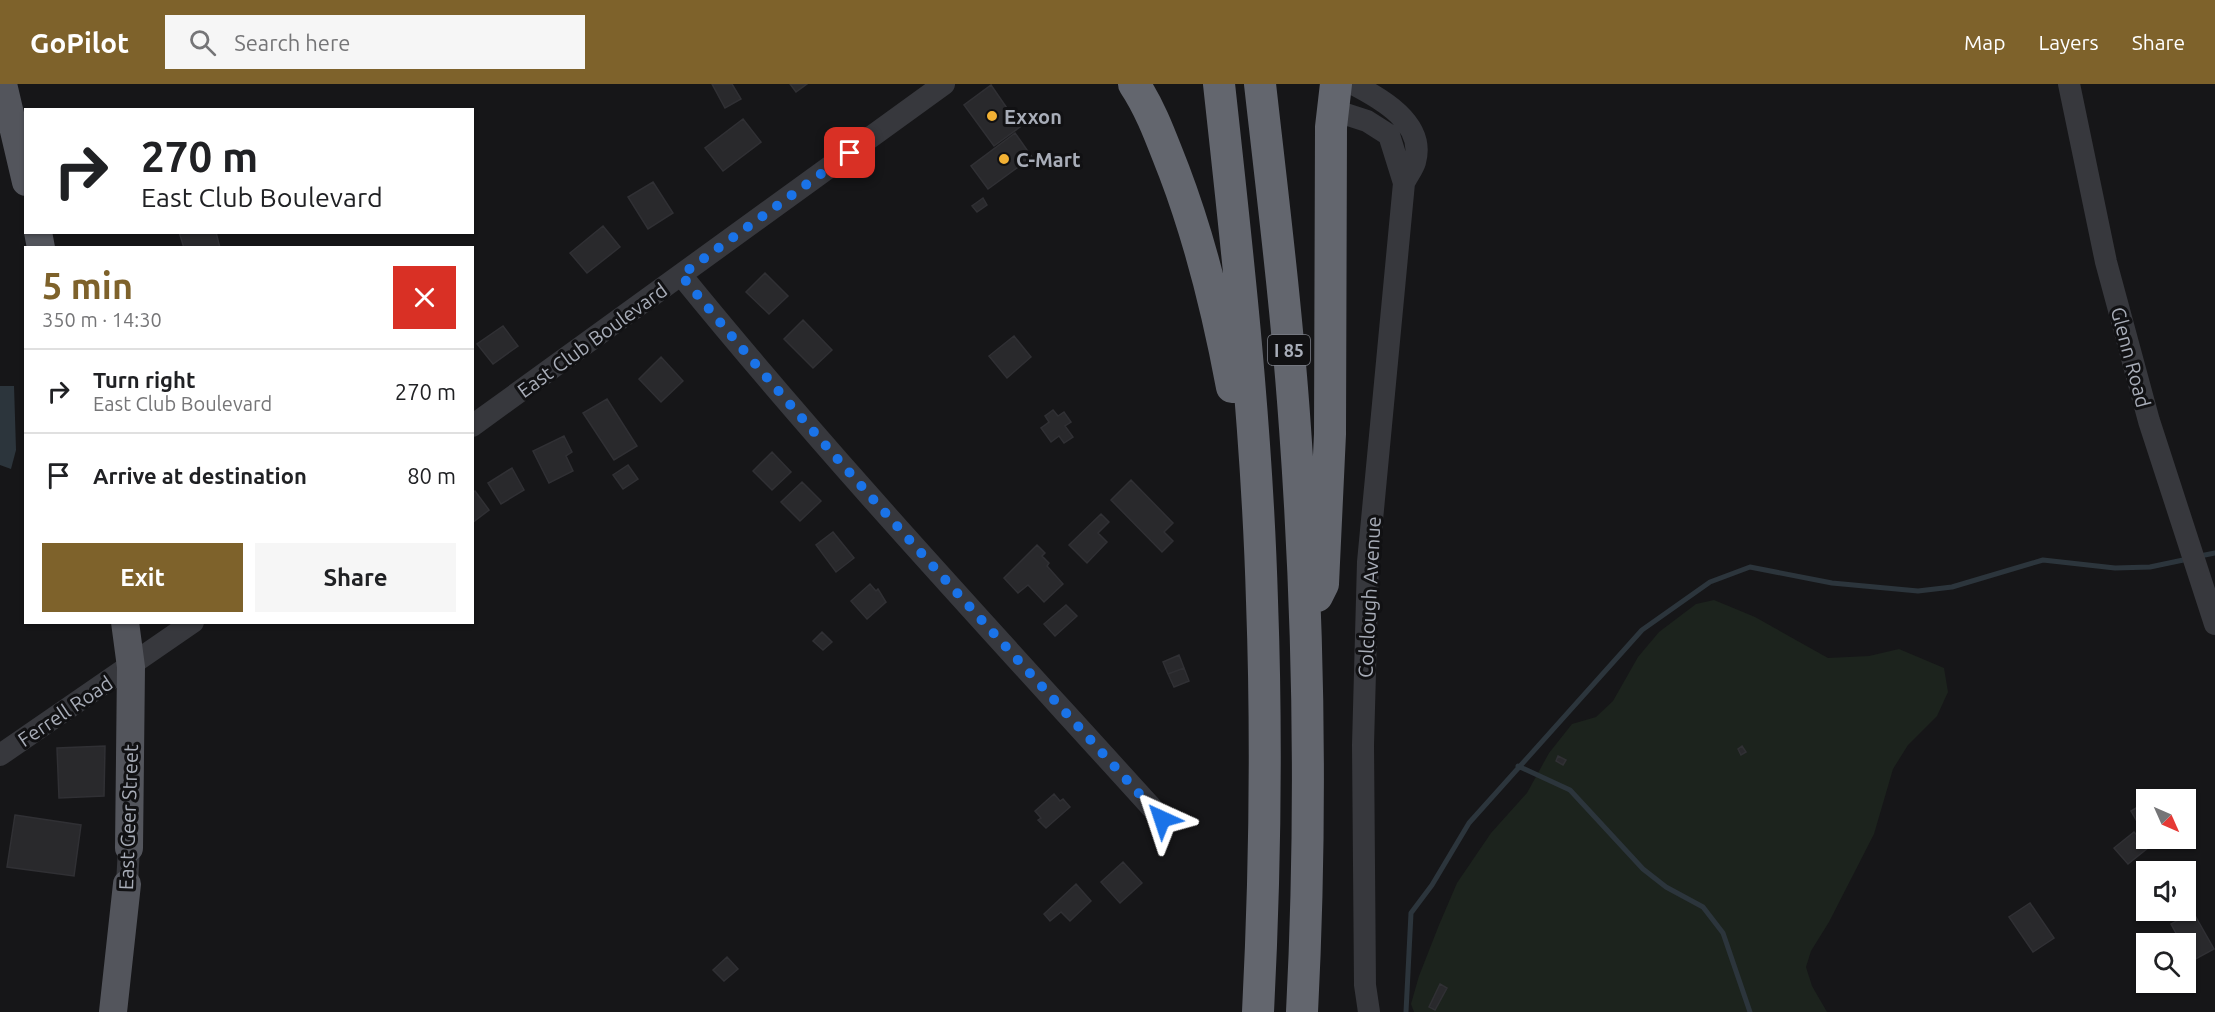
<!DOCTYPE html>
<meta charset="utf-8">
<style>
body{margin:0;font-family:Ubuntu,sans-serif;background:#f6f6f6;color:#202124;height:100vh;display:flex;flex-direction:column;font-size:22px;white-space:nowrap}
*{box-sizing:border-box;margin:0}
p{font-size:20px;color:#757577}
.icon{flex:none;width:33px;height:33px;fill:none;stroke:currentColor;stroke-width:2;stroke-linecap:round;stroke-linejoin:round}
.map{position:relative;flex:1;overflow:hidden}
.details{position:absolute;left:24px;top:162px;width:450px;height:378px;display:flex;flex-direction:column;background:#fff;border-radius:0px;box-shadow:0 2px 4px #0004}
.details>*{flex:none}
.banner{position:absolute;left:24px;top:24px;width:450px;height:126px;border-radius:0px;box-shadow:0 2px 4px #0004;background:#fff;color:#202124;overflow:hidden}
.needle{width:39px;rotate:135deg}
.buttons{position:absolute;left:2136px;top:705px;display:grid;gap:12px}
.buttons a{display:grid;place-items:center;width:60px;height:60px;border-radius:0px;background:#fff;box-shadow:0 2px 4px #0004;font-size:30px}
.pin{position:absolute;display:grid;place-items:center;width:51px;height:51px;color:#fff;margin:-26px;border-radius:12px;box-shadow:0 3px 9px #0006}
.me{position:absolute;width:66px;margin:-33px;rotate:318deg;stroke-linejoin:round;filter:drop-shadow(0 0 4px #0008)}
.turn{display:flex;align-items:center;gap:21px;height:126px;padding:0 18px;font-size:27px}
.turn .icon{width:78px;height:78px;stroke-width:2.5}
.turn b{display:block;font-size:42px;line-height:51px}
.round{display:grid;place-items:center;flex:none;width:63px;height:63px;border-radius:0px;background:#f6f6f6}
.head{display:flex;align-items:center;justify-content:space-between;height:102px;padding:0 18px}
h1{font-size:36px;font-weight:600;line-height:45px;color:#7e622b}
.primary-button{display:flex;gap:12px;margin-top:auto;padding:12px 18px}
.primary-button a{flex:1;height:69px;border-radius:0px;background:#7e622b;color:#fff;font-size:24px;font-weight:600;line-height:69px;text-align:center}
.primary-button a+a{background:#f6f6f6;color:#202124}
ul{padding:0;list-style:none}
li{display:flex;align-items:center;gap:18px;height:84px;padding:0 18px;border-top:2px solid #e0e0e0}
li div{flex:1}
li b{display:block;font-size:22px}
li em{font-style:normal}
header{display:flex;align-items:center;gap:36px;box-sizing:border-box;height:84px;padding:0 30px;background:#7e622b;color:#fff}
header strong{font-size:28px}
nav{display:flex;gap:33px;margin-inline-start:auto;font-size:21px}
.search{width:420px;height:54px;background:#f6f6f6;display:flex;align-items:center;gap:15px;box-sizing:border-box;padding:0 21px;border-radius:0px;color:#757577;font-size:22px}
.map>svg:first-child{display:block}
</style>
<header>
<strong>GoPilot</strong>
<div class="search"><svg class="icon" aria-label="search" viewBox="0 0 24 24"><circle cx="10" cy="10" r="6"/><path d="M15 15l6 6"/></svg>Search here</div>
<nav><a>Map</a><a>Layers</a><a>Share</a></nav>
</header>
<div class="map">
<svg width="2215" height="928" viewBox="0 0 2215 928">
<rect width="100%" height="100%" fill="#161618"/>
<!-- green -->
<path fill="#1c231d" d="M1714,516L1755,533L1828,574L1869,572L1899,565L1944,584L1948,608L1937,632L1908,661L1893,685L1874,750L1829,838L1811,867L1806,883L1812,902L1827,928H1414L1411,920L1419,892L1439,841L1457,799L1491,749L1527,709L1549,669L1572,640L1596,633L1613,617L1638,573L1659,548L1696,520Z"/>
<!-- water -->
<path fill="#2c353c" d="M0,302H14L16,366L11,385L0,381Z"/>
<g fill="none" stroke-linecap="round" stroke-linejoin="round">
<!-- stream -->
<path stroke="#2c353c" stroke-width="5" d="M2200,472L2215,469
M1518,682L1570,706L1643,785L1666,803L1703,823L1723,849L1750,928
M1406,928L1411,829L1432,801L1469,739L1642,546L1710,498L1750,483L1832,499L1918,507L1952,503L2043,476L2115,484L2150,483L2188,475"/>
</g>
<!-- building -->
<path fill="#29292c" stroke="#303034" stroke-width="1.5" d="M712,0H732L741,15L725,24Z
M790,0H807L796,8Z
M991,1L1020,43L994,62L964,21Z
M743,35L761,58L723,87L705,64Z
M1015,49L1032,73L988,105L971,82Z
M653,98L673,129L648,145L628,113Z
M983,114L987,121L977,128L972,122Z
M603,142L620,163L587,189L570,169Z
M179,148H216L220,164H184Z
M765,189L788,212L769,230L746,208Z
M803,236L832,266L813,284L784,255Z
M503,242L518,262L493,280L477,260Z
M1014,252L1031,273L1007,294L989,272Z
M661,273L683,297L661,318L639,295Z
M607,315L637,362L614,376L583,329Z
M1053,326L1058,332L1064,328L1071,338L1065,342L1073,353L1064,359L1059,352L1051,358L1041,344L1049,338L1045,332Z
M564,352L572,368L566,372L573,387L549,399L533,367Z
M772,368L791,388L772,406L753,387Z
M628,381L638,395L623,405L613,391Z
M512,384L524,406L501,420L488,399Z
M1131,396L1173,439L1164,448L1173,457L1162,468L1111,416Z
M802,398L821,417L800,437L781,418Z
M475,407L489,426L472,439V409Z
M1101,430L1109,438L1098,449L1107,458L1087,479L1069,461Z
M833,448L854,474L836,488L816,461Z
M1037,461L1045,469L1042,472L1049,479L1047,482L1063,500L1044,518L1028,501L1018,509L1004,494Z
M870,500L876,507L878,505L886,518L867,535L851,517Z
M1066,521L1077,532L1055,552L1044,540Z
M822,548L832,558L823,566L813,557Z
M1179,571L1184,584L1168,590L1163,578Z
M1184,584L1189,597L1174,603L1168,590Z
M105,662L104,712L59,714L57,664Z
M1742,662L1746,668L1741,671L1738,665Z
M1558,672L1566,676L1563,681L1556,677Z
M1054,710L1060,717L1063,715L1070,723L1046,744L1038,736L1041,734L1035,727Z
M2146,718V753L2131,727Z
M15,731L81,741L74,792L7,783Z
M2134,748L2148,764L2128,780L2114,764Z
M2148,754H2168L2153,763Z
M1123,778L1142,799L1120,819L1101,798Z
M1076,800L1091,817L1070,837L1061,828L1050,837L1044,830Z
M2030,819L2054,854L2033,868L2009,833Z
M2193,828L2214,865L2192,877L2186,860H2182L2171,840Z
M727,873L738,885L724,897L713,886Z
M1440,900L1447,904L1435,926L1429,923Z"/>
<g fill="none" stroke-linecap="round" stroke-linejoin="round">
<!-- minor -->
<path stroke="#37383d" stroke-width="22" d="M1353,0C1380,14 1426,39 1415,78C1413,85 1407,92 1404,99L1368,478L1363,661L1365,901L1369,928
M2069,0L2106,178L2149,337L2215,540
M1333,26L1367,37L1389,51L1404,99
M681,191C834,379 1000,556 1162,735
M472,342L944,0
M0,671L193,538
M127,800L129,764"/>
<!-- major -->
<path stroke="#53555c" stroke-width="28" d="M3,0L26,98
M38,148L41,164
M125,538L131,583L129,764
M113,928L127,800"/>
<!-- highway -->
<path stroke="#63666e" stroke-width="32" d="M1134,0C1152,27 1162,57 1174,87C1201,158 1218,228 1232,303
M1219,0C1238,172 1257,344 1262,517C1267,654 1265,791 1258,928
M1260,0C1273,115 1287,229 1295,344C1309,538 1312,734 1302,928
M1317,512L1323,500L1330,350L1331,43L1336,0"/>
</g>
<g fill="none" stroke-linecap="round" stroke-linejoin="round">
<!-- route -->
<path stroke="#1a73e8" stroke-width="10" stroke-dasharray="0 18" d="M850,69L681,191C835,379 1000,555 1162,735"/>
</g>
<!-- markers -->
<g fill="#f2b134" stroke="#111113" stroke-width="2">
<circle cx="992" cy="32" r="6"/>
<circle cx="1004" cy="75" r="6"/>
</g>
<g text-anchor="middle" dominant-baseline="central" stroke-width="6" stroke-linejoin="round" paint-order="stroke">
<!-- shield labels -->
<rect fill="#111113" stroke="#7b7e86" stroke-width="1.5" x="1268" y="251" width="42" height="30" rx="4.5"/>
<g font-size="18" font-weight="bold" fill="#a8adb8">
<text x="1289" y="266">I 85</text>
</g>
<!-- poi labels -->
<g font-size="20" font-weight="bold" fill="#a8adb8" stroke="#111113" text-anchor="start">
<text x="1004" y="32">Exxon</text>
<text x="1016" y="75">C-Mart</text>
</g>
<!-- street labels -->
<g font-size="20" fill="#a8adb8" stroke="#111113">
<text transform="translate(592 256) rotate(-36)">East Club Boulevard</text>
<text transform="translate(2131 273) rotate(75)">Glenn Road</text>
<text transform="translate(1369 513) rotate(-87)">Colclough Avenue</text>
<text transform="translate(65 627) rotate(-34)">Ferrell Road</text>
<text transform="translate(128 733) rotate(-88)">East Geer Street</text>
</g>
</g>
</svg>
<div class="buttons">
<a><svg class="needle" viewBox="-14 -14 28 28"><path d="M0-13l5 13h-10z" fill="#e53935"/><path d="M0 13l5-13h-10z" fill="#757577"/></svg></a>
<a><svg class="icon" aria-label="sound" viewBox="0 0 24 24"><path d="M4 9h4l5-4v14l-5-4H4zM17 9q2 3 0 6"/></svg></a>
<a><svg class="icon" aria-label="search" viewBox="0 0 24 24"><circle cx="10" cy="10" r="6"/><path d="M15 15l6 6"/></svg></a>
</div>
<div class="pin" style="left:850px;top:69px;background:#d93025"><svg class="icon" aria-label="arrive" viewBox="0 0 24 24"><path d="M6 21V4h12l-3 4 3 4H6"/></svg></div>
<svg class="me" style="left:1162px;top:735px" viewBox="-20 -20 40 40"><path d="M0-17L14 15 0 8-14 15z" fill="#1a73e8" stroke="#fff" stroke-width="4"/></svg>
<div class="banner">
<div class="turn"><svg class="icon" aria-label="right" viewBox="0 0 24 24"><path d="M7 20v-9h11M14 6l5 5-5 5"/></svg><div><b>270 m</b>East Club Boulevard</div></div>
</div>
<section class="details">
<div class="head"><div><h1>5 min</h1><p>350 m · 14:30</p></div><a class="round" style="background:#d93025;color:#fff"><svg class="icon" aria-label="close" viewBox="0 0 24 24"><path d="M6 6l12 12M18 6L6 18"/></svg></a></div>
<ul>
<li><svg class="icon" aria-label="right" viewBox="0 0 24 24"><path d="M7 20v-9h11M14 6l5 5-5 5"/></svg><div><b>Turn right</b><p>East Club Boulevard</p></div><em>270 m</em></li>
<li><svg class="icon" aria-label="arrive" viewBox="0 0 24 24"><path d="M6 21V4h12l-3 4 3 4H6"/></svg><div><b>Arrive at destination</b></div><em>80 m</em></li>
</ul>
<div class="primary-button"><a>Exit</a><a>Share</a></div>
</section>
</div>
